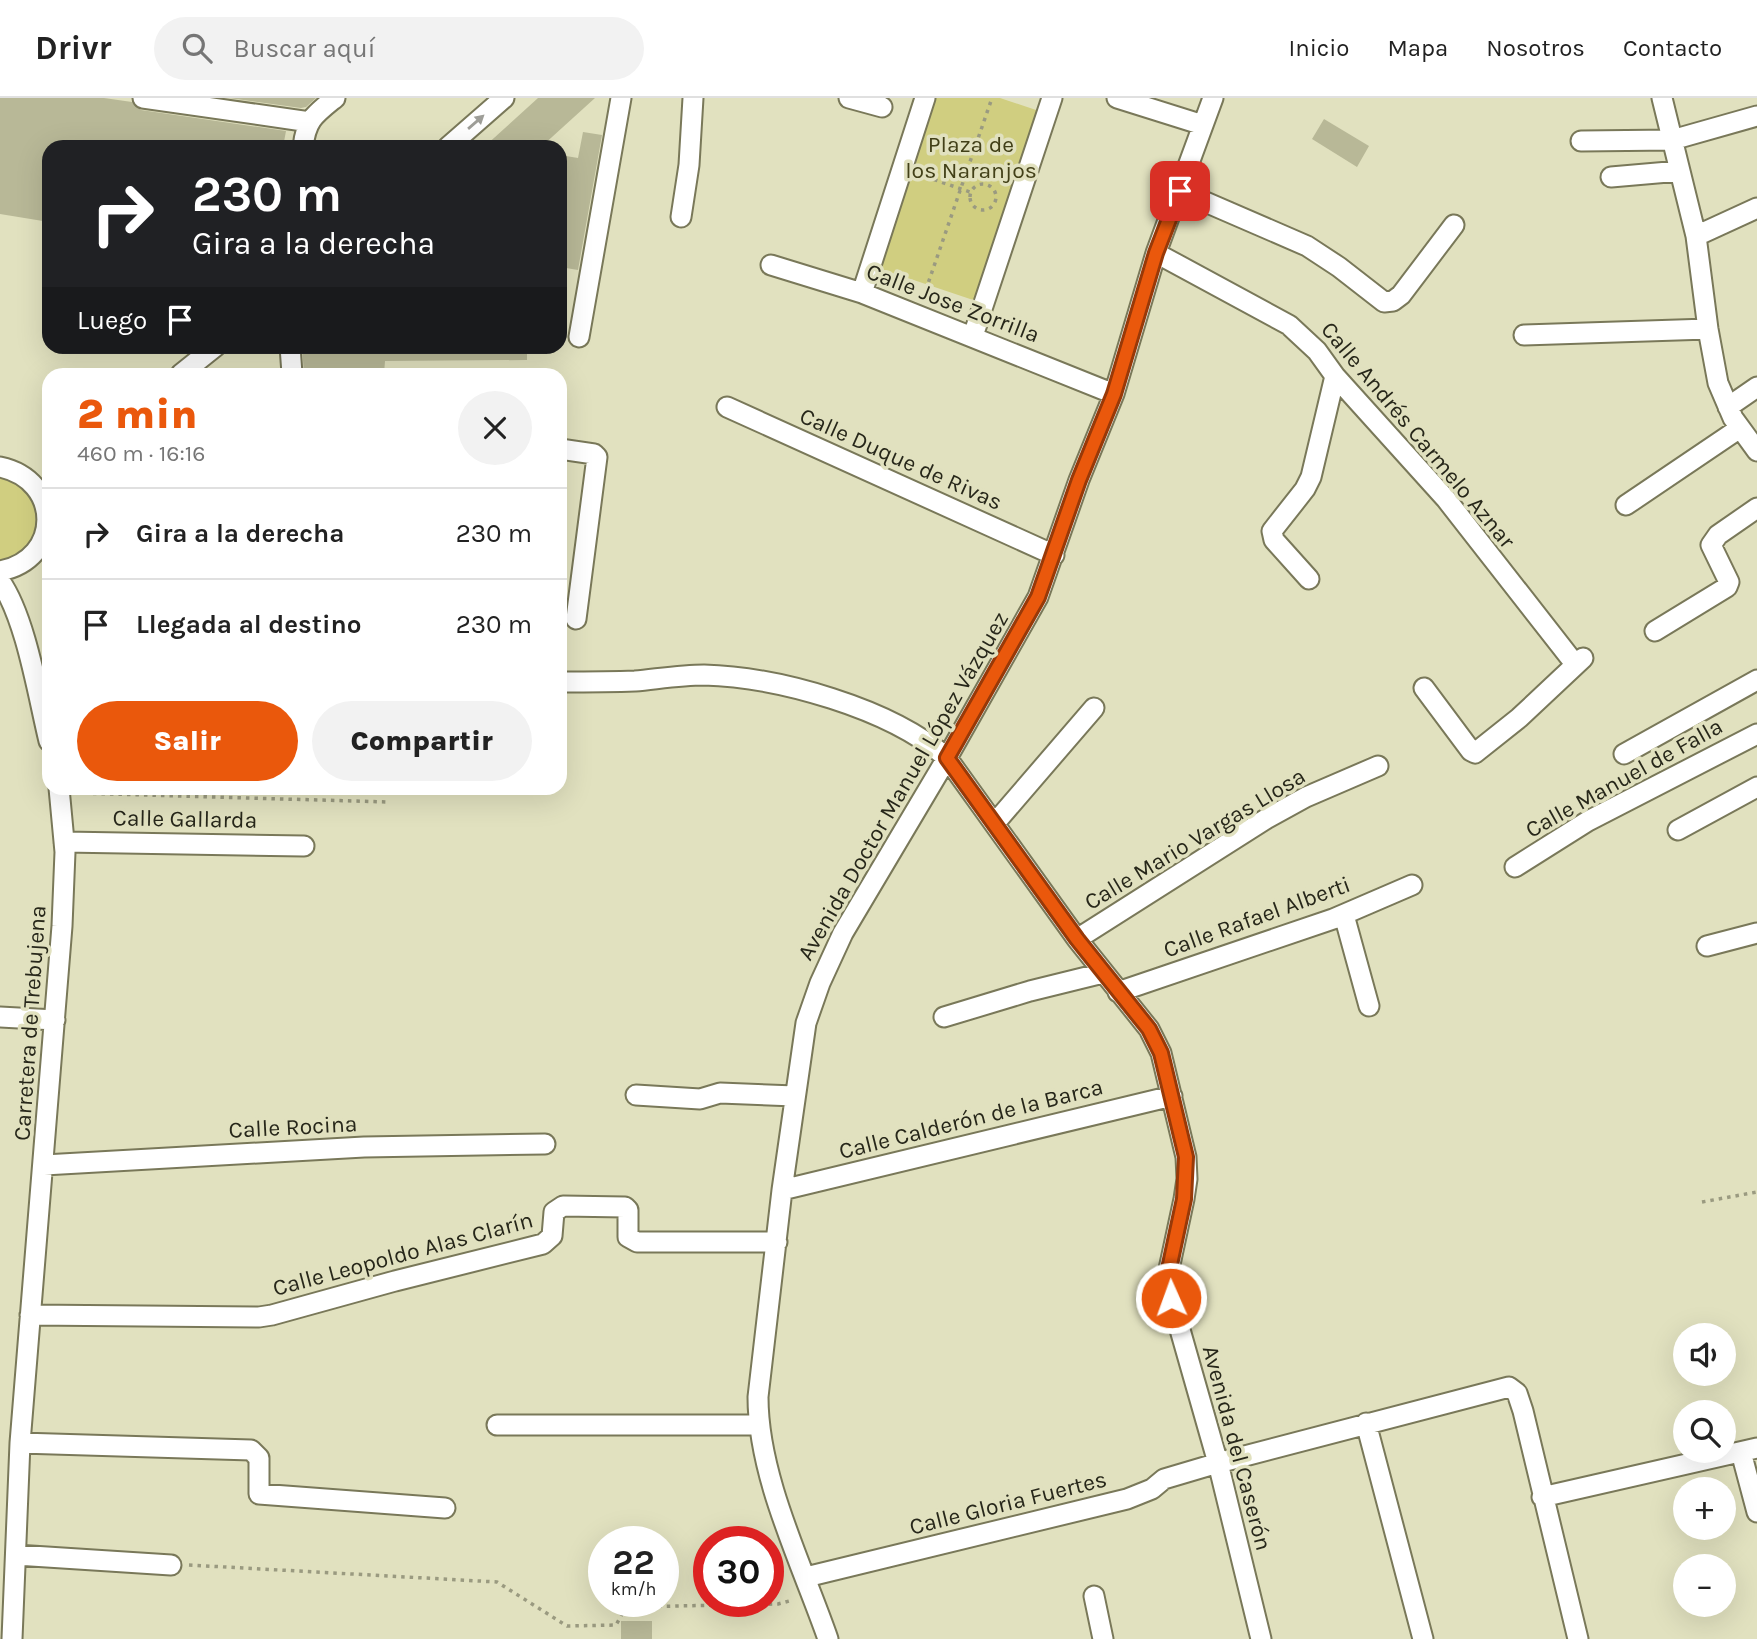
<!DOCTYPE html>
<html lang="es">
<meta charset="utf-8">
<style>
body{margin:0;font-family:Karla,sans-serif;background:#f2f2f2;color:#222;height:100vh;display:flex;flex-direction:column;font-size:26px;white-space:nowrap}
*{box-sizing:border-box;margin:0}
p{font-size:23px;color:#767676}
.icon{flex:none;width:38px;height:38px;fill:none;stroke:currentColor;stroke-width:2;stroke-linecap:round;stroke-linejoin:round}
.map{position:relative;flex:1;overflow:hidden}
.sheet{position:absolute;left:42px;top:270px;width:525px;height:427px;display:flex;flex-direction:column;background:#fff;border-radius:21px;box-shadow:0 7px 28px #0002}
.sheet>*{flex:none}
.hud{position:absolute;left:42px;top:42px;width:525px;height:214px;border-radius:21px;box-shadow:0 7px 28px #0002;background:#202124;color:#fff;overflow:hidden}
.controls{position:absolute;left:1673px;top:1225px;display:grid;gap:14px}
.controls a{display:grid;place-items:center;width:63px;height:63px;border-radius:50%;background:#fff;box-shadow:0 7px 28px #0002;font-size:35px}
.speed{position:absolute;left:588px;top:1428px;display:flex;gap:14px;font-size:35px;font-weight:700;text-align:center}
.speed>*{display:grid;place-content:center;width:91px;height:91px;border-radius:50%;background:#fff;box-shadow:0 7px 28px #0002;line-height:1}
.speed small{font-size:18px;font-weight:400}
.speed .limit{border:10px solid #d22;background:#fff;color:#111}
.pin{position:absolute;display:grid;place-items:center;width:60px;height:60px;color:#fff;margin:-30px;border-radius:14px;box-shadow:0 4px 10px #0006}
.me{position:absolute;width:77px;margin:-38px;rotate:358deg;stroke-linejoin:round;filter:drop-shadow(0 0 5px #0008)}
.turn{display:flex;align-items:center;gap:24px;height:147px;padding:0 35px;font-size:32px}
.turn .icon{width:91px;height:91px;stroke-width:2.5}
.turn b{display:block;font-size:49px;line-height:60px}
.then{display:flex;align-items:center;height:66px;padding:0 35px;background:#0003;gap:14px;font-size:26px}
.round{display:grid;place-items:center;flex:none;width:74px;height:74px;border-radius:37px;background:#f2f2f2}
.headline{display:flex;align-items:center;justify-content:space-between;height:119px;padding:0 35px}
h1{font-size:42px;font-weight:800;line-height:52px;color:#ea580c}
.primary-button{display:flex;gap:14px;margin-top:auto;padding:14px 35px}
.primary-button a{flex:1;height:80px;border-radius:42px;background:#ea580c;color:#fff;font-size:28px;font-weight:800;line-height:80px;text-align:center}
.primary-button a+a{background:#f2f2f2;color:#222}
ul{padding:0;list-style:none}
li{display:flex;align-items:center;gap:21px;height:91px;padding:0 35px;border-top:2px solid #e0e0e0}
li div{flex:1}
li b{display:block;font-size:26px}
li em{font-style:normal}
header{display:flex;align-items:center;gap:42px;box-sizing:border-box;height:98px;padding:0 35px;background:#fff;border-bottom:2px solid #e0e0e0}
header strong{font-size:33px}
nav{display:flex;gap:38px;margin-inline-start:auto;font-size:24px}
.search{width:490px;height:63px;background:#f2f2f2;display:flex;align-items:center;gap:18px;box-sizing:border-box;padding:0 24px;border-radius:38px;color:#767676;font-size:26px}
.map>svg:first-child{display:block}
</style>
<header>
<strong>Drivr</strong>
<div class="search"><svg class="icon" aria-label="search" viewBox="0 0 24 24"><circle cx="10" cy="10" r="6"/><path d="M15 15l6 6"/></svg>Buscar aquí</div>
<nav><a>Inicio</a><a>Mapa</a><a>Nosotros</a><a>Contacto</a></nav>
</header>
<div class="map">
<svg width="1757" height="1541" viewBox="0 0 1757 1541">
<rect width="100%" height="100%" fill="#e1e1bf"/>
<!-- green -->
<path fill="#d0ce80" d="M935,0H1000L1042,14L979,204L878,170Z
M0,379C33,388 49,414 30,445C28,449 25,455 21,458C15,461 7,463 0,466Z"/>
<!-- building -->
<path fill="#b8b897" d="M0,0H104L132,4L141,12L286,33L283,49H49V124L0,116Z
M229,0H316L306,9L301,10Z
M538,0H595L541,49H484Z
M1324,21L1369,48L1357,69L1312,41Z
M583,34L602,37L578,172L560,169V90L566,58L578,60Z
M302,248H527V262L385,263L384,276H304Z
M621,1523H652V1541H621Z"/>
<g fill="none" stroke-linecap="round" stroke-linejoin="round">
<defs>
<path id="minor" d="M143,0L310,24
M849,0L882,9
M1117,0L1203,27
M1662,0L1696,138L1708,231L1718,285L1733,320L1757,353
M1581,43L1672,42L1757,18
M303,49C306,22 314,17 335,0
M448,49L504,0
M1611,79L1680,73
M1180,93L1307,148L1339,169L1384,204L1393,203L1401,197L1454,127
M681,119L689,67L693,0
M1696,138L1757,110
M1156,155L1289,227L1317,253L1335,278L1446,401L1575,566
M771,167L862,195L1114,296
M862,195L925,0
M1524,237L1708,231
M973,238L1052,0
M579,239L621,0
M290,248L292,276
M181,276L216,248
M727,309L1054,457
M1728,309L1757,289
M560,351L594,356L597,359L576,521
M0,369C62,382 63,461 0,473
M1626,407L1740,330
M1309,481L1274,442L1272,433L1305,391L1311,379L1335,278
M0,483C26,520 38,598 49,643
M1655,533L1727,489L1729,484L1711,447L1718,437L1757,410
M560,584C585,584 610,584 635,583C657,581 681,577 704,577C778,579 890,610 947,660L1077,841L1149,931L1161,955L1186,1059L1187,1081L1184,1101L1169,1171L1171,1200L1218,1365L1261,1541
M1424,590L1471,653L1475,655L1519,620L1583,560
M1624,656L1757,582
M995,725L1094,610
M1678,732L1757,689
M64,744L304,748
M1515,769L1588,723L1757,636
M1344,817L1369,908
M1077,841L1266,721L1306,699L1378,668
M1707,848L1757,835
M1118,894L1333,821L1412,787
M0,919L55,922
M944,919L1030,893L1103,875
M636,997L700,1001L720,995L795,998
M44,1067L364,1049L545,1046
M782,1092L1172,998
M30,1217L259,1219L272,1217L395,1183L543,1146L552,1138L554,1114L563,1108L625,1109L628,1112V1139L637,1144H777
M1366,1325L1423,1541
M497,1327H758
M20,1345L251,1352L259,1360V1396L445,1410
M1741,1354L1757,1414
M1542,1399L1757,1350
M16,1457L171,1467
M806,1479L1127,1401L1152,1391L1164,1381L1218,1365L1509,1289L1517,1295L1523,1313L1578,1541
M1094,1498L1103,1541
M12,1541L20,1345L62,828L65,754L59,690
M828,1541C802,1466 758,1379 758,1299L782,1092L806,925L820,885L843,835L947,660L1038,499L1079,382L1114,296L1156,155L1213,0"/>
</defs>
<!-- minor casing -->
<use href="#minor" stroke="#797859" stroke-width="23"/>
<!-- path -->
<path stroke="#9a9a80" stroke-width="3.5" stroke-dasharray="3.5 5" stroke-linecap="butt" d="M918,76L970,94
M970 99a13 13 0 1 1 26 0a13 13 0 1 1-26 0Z
M923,200L992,0
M76,695L388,704
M1702,1104L1757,1094
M189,1467L497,1484L567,1528L616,1527L626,1509L778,1506L793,1502"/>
<!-- minor -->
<use href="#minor" stroke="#fff" stroke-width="19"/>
</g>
<!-- one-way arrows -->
<defs><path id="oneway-solid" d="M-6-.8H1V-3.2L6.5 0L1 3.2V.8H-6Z" transform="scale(1.75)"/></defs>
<use fill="#9e9e98" href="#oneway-solid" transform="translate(476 24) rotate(-41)"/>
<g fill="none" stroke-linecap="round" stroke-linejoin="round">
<defs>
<path id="route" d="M1171,1200L1169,1171L1184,1101L1186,1059L1161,955L1149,931L1077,841L947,660L1038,499L1079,382L1114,296L1156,155L1180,93"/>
</defs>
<!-- route casing -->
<use href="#route" stroke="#983908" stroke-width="18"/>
<!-- route -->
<use href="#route" stroke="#ea580c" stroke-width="12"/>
</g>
<g text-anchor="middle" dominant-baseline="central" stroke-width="7" stroke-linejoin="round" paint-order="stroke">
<!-- park labels -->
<g font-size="23" fill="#424018" stroke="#e1e1bf">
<text x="971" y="46">Plaza de<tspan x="971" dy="26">los Naranjos</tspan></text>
</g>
<!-- street labels -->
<g font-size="23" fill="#27271a" stroke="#e1e1bf">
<text transform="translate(953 205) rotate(21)">Calle Jose Zorrilla</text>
<text transform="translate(1418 337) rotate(50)">Calle Andrés Carmelo Aznar</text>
<text transform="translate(901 361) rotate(24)">Calle Duque de Rivas</text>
<text transform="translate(1624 680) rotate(-29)">Calle Manuel de Falla</text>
<text transform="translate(903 688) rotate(-60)">Avenida Doctor Manuel López Vázquez</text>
<text transform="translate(185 721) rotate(1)">Calle Gallarda</text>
<text transform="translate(1195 741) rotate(-31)">Calle Mario Vargas Llosa</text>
<text transform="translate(1257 819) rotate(-20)">Calle Rafael Alberti</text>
<text transform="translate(30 925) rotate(-86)">Carretera de Trebujena</text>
<text transform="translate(971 1021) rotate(-14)">Calle Calderón de la Barca</text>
<text transform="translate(293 1029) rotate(-3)">Calle Rocina</text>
<text transform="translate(403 1156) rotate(-15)">Calle Leopoldo Alas Clarín</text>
<text transform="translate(1237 1350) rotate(75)">Avenida del Caserón</text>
<text transform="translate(1008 1405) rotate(-14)">Calle Gloria Fuertes</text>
</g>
</g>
</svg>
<div class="controls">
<a><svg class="icon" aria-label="sound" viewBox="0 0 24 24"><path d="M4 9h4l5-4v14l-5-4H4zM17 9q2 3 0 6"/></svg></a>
<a><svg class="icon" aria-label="search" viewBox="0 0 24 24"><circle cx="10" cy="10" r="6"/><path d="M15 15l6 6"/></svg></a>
<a>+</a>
<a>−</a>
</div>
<div class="speed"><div>22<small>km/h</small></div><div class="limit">30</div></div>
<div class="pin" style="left:1180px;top:93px;background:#d93025"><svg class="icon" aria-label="arrive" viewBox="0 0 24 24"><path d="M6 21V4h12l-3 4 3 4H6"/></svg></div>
<svg class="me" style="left:1171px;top:1200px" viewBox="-20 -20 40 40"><circle r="17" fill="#ea580c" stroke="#fff" stroke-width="3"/><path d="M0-11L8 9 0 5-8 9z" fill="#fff"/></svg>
<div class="hud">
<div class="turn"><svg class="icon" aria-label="right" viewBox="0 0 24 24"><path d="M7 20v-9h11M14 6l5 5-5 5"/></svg><div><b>230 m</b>Gira a la derecha</div></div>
<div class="then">Luego<svg class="icon" aria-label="arrive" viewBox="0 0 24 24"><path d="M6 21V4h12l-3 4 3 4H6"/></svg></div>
</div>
<section class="sheet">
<div class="headline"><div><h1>2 min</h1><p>460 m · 16:16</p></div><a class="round"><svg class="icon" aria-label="close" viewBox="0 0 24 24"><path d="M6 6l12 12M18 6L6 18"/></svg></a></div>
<ul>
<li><svg class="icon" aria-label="right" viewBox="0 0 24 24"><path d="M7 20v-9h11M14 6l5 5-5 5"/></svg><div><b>Gira a la derecha</b></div><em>230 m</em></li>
<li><svg class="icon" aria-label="arrive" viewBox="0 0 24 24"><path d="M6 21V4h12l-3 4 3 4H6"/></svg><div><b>Llegada al destino</b></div><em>230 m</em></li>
</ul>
<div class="primary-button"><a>Salir</a><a>Compartir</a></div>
</section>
</div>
